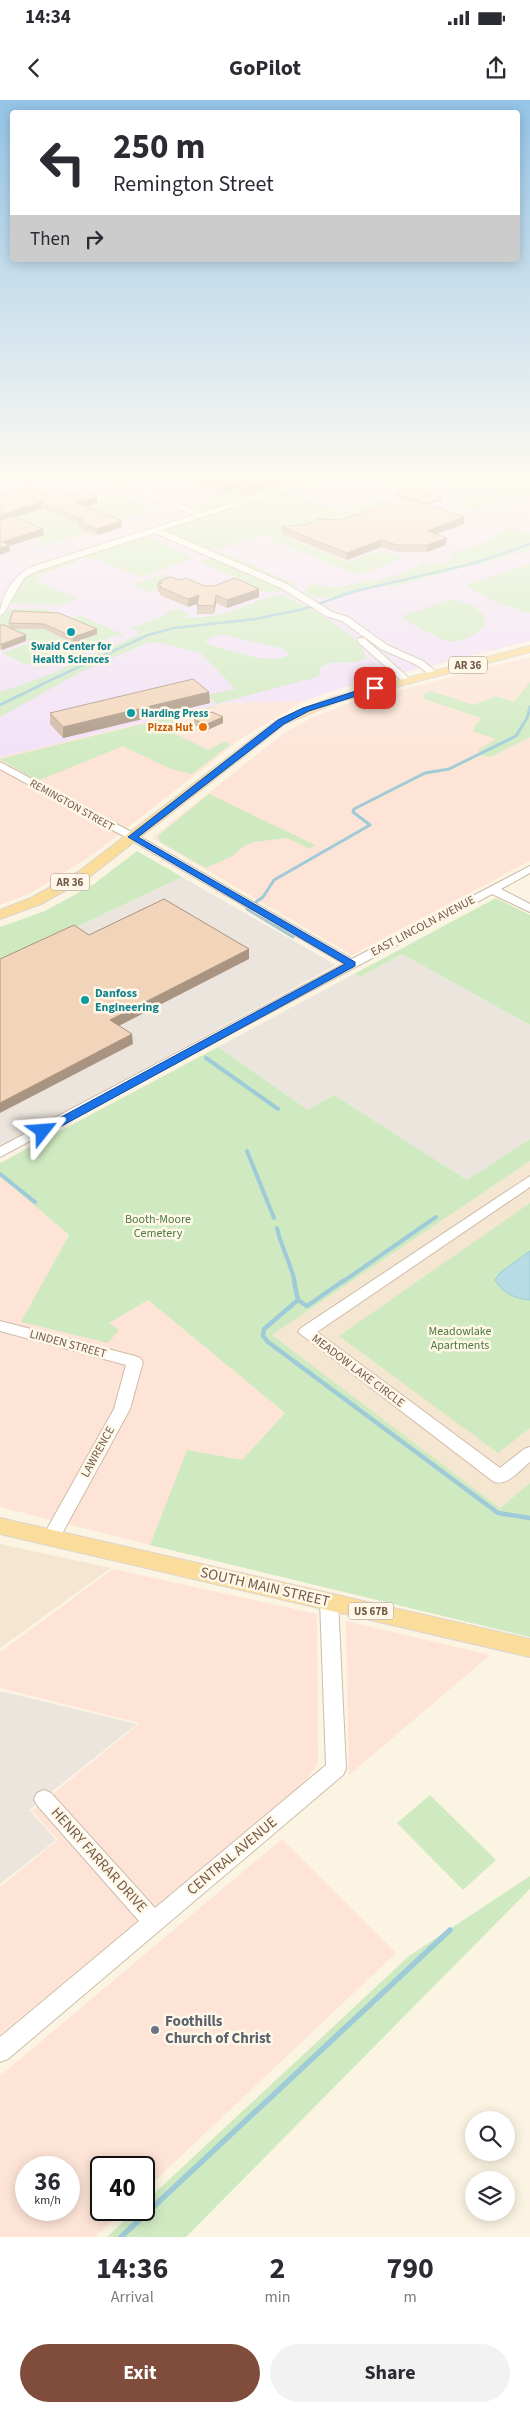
<!DOCTYPE html>
<style>
body{margin:0;font-family:"Source Sans 3",sans-serif;background:#f2f2f3;color:#2b2b33;height:100vh;display:flex;flex-direction:column;font-size:19px;white-space:nowrap}
*{box-sizing:border-box;margin:0}
p{font-size:16px;color:#7c7c81}
.icon{flex:none;width:28px;height:28px;fill:none;stroke:currentColor;stroke-width:2;stroke-linecap:round;stroke-linejoin:round}
.map{position:relative;height:2137px;overflow:hidden}
.drawer{display:flex;flex-direction:column;background:#fff;flex:1}
.drawer>*{flex:none}
.guide{position:absolute;left:10px;top:10px;width:510px;height:152px;border-radius:5px;box-shadow:0 2px 12px #0003;background:#fff;color:#2b2b33;overflow:hidden}
.tools{position:absolute;left:465px;top:2011px;display:grid;gap:10px}
.tools a{display:grid;place-items:center;width:50px;height:50px;border-radius:50%;background:#fff;box-shadow:0 2px 12px #0003;font-size:25px}
.speed{position:absolute;left:15px;top:2056px;display:flex;gap:10px;font-size:25px;font-weight:700;text-align:center}
.speed>*{display:grid;place-content:center;width:65px;height:65px;border-radius:50%;background:#fff;box-shadow:0 2px 12px #0003;line-height:1}
.speed small{font-size:12px;font-weight:400}
.speed .limit{border:2px solid #111;border-radius:8px;background:#fff;color:#111}
.pin{position:absolute;display:grid;place-items:center;width:42px;height:42px;color:#fff;margin:-21px;border-radius:10px;box-shadow:0 2px 8px #0006}
.me{position:absolute;width:55px;margin:-28px;rotate:62deg;stroke-linejoin:round;filter:drop-shadow(0 0 4px #0008)}
.turn{display:flex;align-items:center;gap:18px;height:105px;padding:0 20px;font-size:22px}
.turn .icon{width:65px;height:65px;stroke-width:2.5}
.turn b{display:block;font-size:35px;line-height:42px}
.then{display:flex;align-items:center;height:48px;padding:0 20px;background:#0003;gap:10px;font-size:19px}
.eta{display:flex;justify-content:space-evenly;align-items:center;height:85px;text-align:center}
.eta b{font-size:30px;font-weight:700;line-height:35px}
.action{display:flex;gap:10px;margin-top:auto;padding:10px 20px}
.action a{flex:1;height:58px;border-radius:30px;background:#804c3c;color:#fff;font-size:20px;font-weight:700;line-height:58px;text-align:center}
.action a+a{background:#f2f2f3;color:#2b2b33}
.status{display:flex;justify-content:space-between;align-items:center;height:35px;padding:0 25px;background:#fff;direction:ltr}
.status svg{height:14px;fill:currentColor}
header{display:flex;justify-content:space-between;align-items:center;height:65px;padding:0 20px;background:#fff;font-size:22px;font-weight:700}
.map>svg:first-child{display:block}
</style>
<div class="status"><b>14:34</b><svg viewBox="0 0 49 12"><path d="M0 12V9h3v3zM5 12V6h3v6zM10 12V3h3v9zM15 12V0h3v12zM26 1h20v11H26zM47 4h2v5h-2z"/></svg></div>
<header><svg class="icon" aria-label="back" viewBox="0 0 24 24"><path d="M15 5l-7 7 7 7"/></svg>GoPilot<svg class="icon" aria-label="share" viewBox="0 0 24 24"><path d="M12 15V3M7 8l5-5 5 5M5 13v7h14v-7"/></svg></header>
<div class="map">
<svg width="530" height="2137" viewBox="0 0 530 2137">
<rect width="100%" height="100%" fill="#fcf4e3"/>
<!-- residential -->
<path fill="#f4e6d1" d="M530,1061V1383L500,1408L272,1235Z
M0,1444L111,1468L0,1548Z"/>
<!-- commercial -->
<path fill="#fde4d6" fill-rule="evenodd" d="M530,557V761L352,855L152,738L284,633L311,618L349,603Z
M304,601L242,638L95,753L31,793L0,805V657L224,603Z
M0,1076L69,1134L22,1222L108,1223L148,1200L285,1313L242,1360L187,1351L150,1445L0,1407Z
M113,1469L317,1514L318,1664L302,1685L0,1935V1787L58,1740L32,1711L140,1623L0,1588V1552Z
M346,1521L490,1555L349,1675Z
M282,1739L396,1853L144,2091V2068H101V2110H124L95,2137H0V1976ZM26,2068H69V2110H26Z"/>
<!-- industrial -->
<path fill="#ebe5de" d="M182,777L336,865L0,1047V863Z
M402,854L530,925V1039L467,1080L334,995L308,1010L218,947L354,874L360,877Z
M0,1591L137,1624L29,1710L56,1740L0,1784Z"/>
<!-- education -->
<path fill="#f1e0f8" d="M0,376H530V541L339,589L304,601L224,603L0,657Z"/>
<!-- green -->
<path fill="#cfeac1" fill-rule="evenodd" d="M399,376H416L427,386L425,390L411,394V403L399,399L405,396L406,391L382,382Z
M426,376H530V395L480,413L475,412L523,393L519,390L520,393L508,398L488,391L509,388L505,386C480,392 446,395 426,376Z
M282,379L290,382L280,386L294,383L200,413L203,410L198,412L190,409L216,401L215,395L230,392L221,387L241,392H238V394L246,396L221,405L248,396L245,395L283,383Z
M319,379L330,380L291,393L341,412L378,399L393,404L290,439L348,462L382,450L403,458L358,475L269,439L271,438L264,435L211,452L164,430Z
M484,393L502,399L473,410L454,404Z
M118,394L154,410L110,424L70,412Z
M44,409L84,426L78,428L99,436L83,434L38,448L34,447L45,443L35,438L43,436L0,419Z
M512,428L530,434V450L391,487L384,484C360,488 328,505 306,494L305,488L312,484L336,488L371,480L376,482L422,465L418,463L421,462L439,465L456,458L439,455H448L494,439L492,436Z
M136,438H150L193,458L141,477L95,458L91,460L81,455Z
M224,453L298,485C267,496 265,494 235,481L239,479L200,462Z
M73,458L78,461L35,476L40,478L36,481L78,499L61,505L11,503L25,476L33,471Z
M530,464V513L496,503L466,485Z
M164,474L181,481L158,492L157,490L169,484L149,492L132,485Z
M280,495C293,497 349,530 357,541C361,546 364,552 367,558C353,567 333,557 319,568L321,574L317,577L216,604L208,595L235,589L201,553L156,542L144,544L81,572L0,617V592L46,576L136,536L138,532L128,526L135,527L167,515L164,513L177,509L187,512L189,515L179,518C191,517 204,518 217,515C238,511 258,498 280,495ZM225,535L284,549L289,554C272,567 231,550 211,545L205,541L213,536Z
M452,499L472,505L483,514L485,524C480,534 460,543 448,541C433,537 417,525 402,519L403,516Z
M45,509L57,513L10,529H44L73,543L68,518L82,516L124,535L121,537L116,535L84,549L88,551L36,570L35,569L67,559L55,553L27,565L2,553L29,543L30,540H23L0,531V517L11,509Z
M530,582V637L491,657L483,656L478,650L496,639L472,631L481,618L424,599V594L431,591L474,605L496,596L514,602Z
M219,605L162,627L208,650L225,641L230,645L192,674L171,669L123,646L37,681L0,659Z
M209,694L315,745L310,749L287,738L253,742L241,748L233,756L206,768L160,742L158,736Z
M137,751L182,777L0,863V827L45,811L94,784Z
M496,798L530,815V925L402,854L360,877L354,874Z
M218,947L308,1010L334,995L467,1080L530,1039V1061L272,1235L500,1408L530,1383V1537L150,1445L187,1350L242,1360L285,1313L148,1200L109,1223L119,1230L108,1243L21,1222L69,1135L0,1076V1063Z
M530,1103V1328L498,1353L339,1236Z
M430,1695L496,1760L463,1790L397,1723Z
M530,1776V1789L186,2137H107L136,2110H144V2103L409,1856Z"/>
<!-- water -->
<path fill="#b7dce6" stroke="#9ecbd7" d="M530,1151V1200C514,1198 504,1194 495,1180L500,1173Z"/>
<g fill="none" stroke-linecap="round" stroke-linejoin="round">
<!-- stream-far4 -->
<path stroke="#9ecbd7" stroke-width="2.5" d="M40,585L148,535L174,528L255,519L304,509L352,492L475,463L530,444"/>
<!-- stream-far3 -->
<path stroke="#9ecbd7" stroke-width="3" d="M0,605L43,584
M256,802L263,797L274,780L370,725L353,712L354,709L425,673L449,669L516,636L527,618L530,607
M247,809L293,837"/>
<!-- stream-far2 -->
<path stroke="#9ecbd7" stroke-width="4" d="M206,958L278,1009
M247,1051L274,1118
M0,1074L35,1102
M277,1128C281,1147 291,1163 295,1183
M341,1183L436,1117"/>
<!-- stream-far1 -->
<path stroke="#9ecbd7" stroke-width="4.5" d="M294,1181L298,1200L307,1206L343,1181
M298,1200L264,1229L263,1236L268,1242L498,1413L530,1418"/>
<!-- stream -->
<path stroke="#9ecbd7" stroke-width="5.5" d="M121,2137L450,1830"/>
<defs>
<path id="minor" d="M96,376H107L201,413L316,376H328L162,430L287,484L332,512L348,517L387,545L423,561L439,574L431,576L417,565L381,549L342,521L326,516L281,488L155,433L37,471L24,478L4,513L0,516C0,496 14,476 31,467L194,415Z
M358,538H364L409,578V582H403L358,542Z
M0,662L137,735L352,859L530,766V773L501,789L530,804V812L492,794L0,1057V1047L344,864L129,739L0,669Z
M530,1076V1087L317,1232L500,1368L524,1349L530,1347V1362C520,1370 508,1386 494,1382L298,1232L301,1228Z
M0,1221L135,1256L140,1258L143,1262L130,1309L57,1443L51,1445L45,1443L42,1438L114,1309L126,1265L0,1231Z
M329,1494L335,1496L338,1501L346,1669L343,1675L8,1959L0,1962V1937L139,1821L37,1705L34,1699L37,1693L44,1690L51,1693L155,1808L326,1665L320,1501L323,1496Z"/>
<path id="major" d="M530,546V552L338,602L285,624L88,778L41,804L0,819V810L31,798L78,772L277,620L330,598Z
M0,1418L530,1539V1557L0,1434Z"/>
</defs>
<!-- minor casing -->
<use href="#minor" stroke="#cebcaa" stroke-width="2"/>
<!-- major casing -->
<use href="#major" stroke="#dbd4d0" stroke-width="2"/>
<!-- minor -->
<use href="#minor" fill="#fff" fill-rule="evenodd"/>
<!-- major -->
<use href="#major" fill="#fbdd9b" fill-rule="evenodd"/>
</g>
<!-- wall -->
<path fill="#d0b6a0" d="M0,376H40V380L30,383L0,378Z
M114,376H152L130,383Z
M175,376H285V382L245,395L234,390L222,394Z
M285,376H303L296,379Z
M0,391L6,394L57,399L97,397V403L86,407L122,427L98,435L79,428V424L42,409L14,417L43,429L44,435L9,446L10,451L0,455Z
M395,391L442,398V400L429,405L464,417V424L436,434L446,445L427,452H396L381,447L347,460L282,434V427L341,420L402,398L395,396Z
M179,480L204,486L259,489V497L227,508L216,503L214,514H197V503L188,507L160,495V493L158,492L157,484H159V481Z
M13,511L97,534L73,543L44,529H12L26,541L2,550L0,549V525L9,528V523Z
M209,592L210,603L63,638L50,624V613Z
M194,619L223,623L205,631L194,625Z"/>
<!-- shaded-wall -->
<path fill="#a99482" d="M29,376H40V380L30,383Z
M131,376H152L130,383V377Z
M285,376V382L245,395V388Z
M296,376H303L296,379Z
M233,384L234,390L222,394V388Z
M97,397V403L77,409V403Z
M442,398V400L425,406V404Z
M41,402L42,409L2,421L1,415Z
M464,417V424L426,438L427,431Z
M122,421V427L98,435L97,429Z
M43,429L44,435L9,446L10,451L0,455V448L2,442Z
M447,438L446,445L427,452V445Z
M381,440V447L347,460V453Z
M259,489V497L227,508V500Z
M199,495V503L188,507V499Z
M216,495V503L214,514V506Z
M97,529V534L73,543V537Z
M26,535V541L2,550V544Z
M209,592L210,603L63,638V627Z
M223,617V623L205,631V625Z
M249,849V859L111,930L110,920Z
M132,934L133,944L0,1013V1003Z"/>
<!-- building -->
<path fill="#f2d4ba" stroke="#a99482" d="M191,376H284L245,388L233,384L222,388Z
M28,387L57,399L82,391L97,397L77,403L122,421L97,429L79,421L84,420L41,402L1,415L0,414V391L6,394Z
M395,391L426,392L442,398L425,404L395,393Z
M406,397L464,417L427,431L447,438L427,445H397L381,440L347,453L282,427L309,424L317,419L341,420Z
M13,416L43,429L2,442L9,445L0,448V420Z
M171,477L179,480L186,478L204,486H214L235,478L259,489L227,500L216,495L214,506L197,505L199,495L188,499L160,487L161,486L157,484L162,483L159,481Z
M13,511L59,513L97,529L73,537L44,524L9,523Z
M0,525H4L26,535L2,544H0Z
M193,579L209,592L63,627L50,613Z
M212,612L223,617L205,625L194,619Z
M164,799L249,849L110,920L132,934L0,1003V859L74,825L89,835Z"/>
<!-- sky -->
<linearGradient id="sky" x2="0" y2="1"><stop stop-color="#94c4e7"/><stop offset="0.56" stop-color="#fefaf2"/><stop offset="1" stop-color="#fefaf2" stop-opacity="0"/></linearGradient>
<rect width="530" height="675" fill="url(#sky)"/>
<!-- route -->
<path fill="#1a73e8" stroke="#114b97" d="M375,585L378,586V589L309,611L284,624L138,737L355,862V866L47,1034H39V1029L345,864L128,737L278,620L303,608Z"/>
<!-- markers -->
<g fill="#0f9aa8" stroke="#fff8e9" stroke-width="2">
<circle cx="71" cy="532" r="5"/>
<circle cx="131" cy="613" r="5"/>
<circle cx="85" cy="900" r="5"/>
</g>
<circle fill="#e8710a" stroke="#fff8e9" stroke-width="2" cx="203" cy="627" r="5"/>
<circle fill="#6b7280" stroke="#fff8e9" stroke-width="2" cx="155" cy="1930" r="5"/>
<g text-anchor="middle" dominant-baseline="central" stroke-width="5" stroke-linejoin="round" paint-order="stroke">
<!-- far-culture labels -->
<g font-size="11" font-weight="bold" fill="#0d838f" stroke="#fff8e9">
<text x="71" y="546">Swaid Center for<tspan x="71" dy="13">Health Sciences</tspan></text>
<text x="141" y="613" text-anchor="start">Harding Press</text>
</g>
<!-- shield labels -->
<g fill="#fff8e9" stroke="#9e8a79" stroke-width="1">
<rect x="449" y="556.5" width="38" height="17" rx="4"/>
<rect x="51" y="773.5" width="38" height="17" rx="4"/>
<rect x="348.5" y="1502.5" width="45" height="17" rx="4"/>
</g>
<g font-size="11" font-weight="bold" fill="#745b49">
<text x="468" y="565">AR 36</text>
<text x="70" y="782">AR 36</text>
<text x="371" y="1511">US 67B</text>
</g>
<!-- far-food labels -->
<g font-size="11" font-weight="bold" fill="#c56008" stroke="#fff8e9" text-anchor="end">
<text x="193" y="627">Pizza Hut</text>
</g>
<!-- far-street labels -->
<g font-size="11" fill="#745b49" stroke="#fff8e9">
<text transform="translate(72 705) rotate(29)">REMINGTON STREET</text>
</g>
<!-- street labels -->
<g font-size="12" fill="#745b49" stroke="#fff8e9">
<text transform="translate(423 826) rotate(-28)">EAST LINCOLN AVENUE</text>
<text transform="translate(68 1244) rotate(15)">LINDEN STREET</text>
<text transform="translate(358 1271) rotate(37)">MEADOW LAKE CIRCLE</text>
<text transform="translate(98 1352) rotate(-61)">LAWRENCE</text>
</g>
<!-- culture labels -->
<g font-size="12" font-weight="bold" fill="#0d838f" stroke="#fff8e9" text-anchor="start">
<text x="95" y="893">Danfoss<tspan x="95" dy="14">Engineering</tspan></text>
</g>
<!-- park labels -->
<g font-size="12" fill="#4e7a41" stroke="#fff8e9">
<text x="158" y="1119">Booth-Moore<tspan x="158" dy="14">Cemetery</tspan></text>
<text x="460" y="1231">Meadowlake<tspan x="460" dy="14">Apartments</tspan></text>
</g>
<!-- near-street labels -->
<g font-size="15" fill="#745b49" stroke="#fff8e9">
<text transform="translate(265 1487) rotate(13)">SOUTH MAIN STREET</text>
<text transform="translate(232 1756) rotate(-40)">CENTRAL AVENUE</text>
<text transform="translate(99 1760) rotate(48)">HENRY FARRAR DRIVE</text>
</g>
<!-- near-worship labels -->
<g font-size="15" font-weight="bold" fill="#5b616d" stroke="#fff8e9" text-anchor="start">
<text x="165" y="1921">Foothills<tspan x="165" dy="17">Church of Christ</tspan></text>
</g>
</g>
</svg>
<div class="tools">
<a><svg class="icon" aria-label="search" viewBox="0 0 24 24"><circle cx="10" cy="10" r="6"/><path d="M15 15l6 6"/></svg></a>
<a><svg class="icon" aria-label="layers" viewBox="0 0 24 24"><path d="M12 4l9 5-9 5-9-5zM3 14l9 5 9-5"/></svg></a>
</div>
<div class="speed"><div>36<small>km/h</small></div><div class="limit">40</div></div>
<div class="pin" style="left:375px;top:588px;background:#d93025"><svg class="icon" aria-label="arrive" viewBox="0 0 24 24"><path d="M6 21V4h12l-3 4 3 4H6"/></svg></div>
<svg class="me" style="left:43px;top:1031px" viewBox="-20 -20 40 40"><path d="M0-17L14 15 0 8-14 15z" fill="#1a73e8" stroke="#fff" stroke-width="4"/></svg>
<div class="guide">
<div class="turn"><svg class="icon" aria-label="left" viewBox="0 0 24 24"><path d="M17 20v-9H6M10 6l-5 5 5 5"/></svg><div><b>250 m</b>Remington Street</div></div>
<div class="then">Then<svg class="icon" aria-label="right" viewBox="0 0 24 24"><path d="M7 20v-9h11M14 6l5 5-5 5"/></svg></div>
</div>
</div>
<section class="drawer">
<div class="eta">
<div><b>14:36</b><p>Arrival</p></div>
<div><b>2</b><p>min</p></div>
<div><b>790</b><p>m</p></div>
</div>
<div class="action"><a>Exit</a><a>Share</a></div>
</section>
